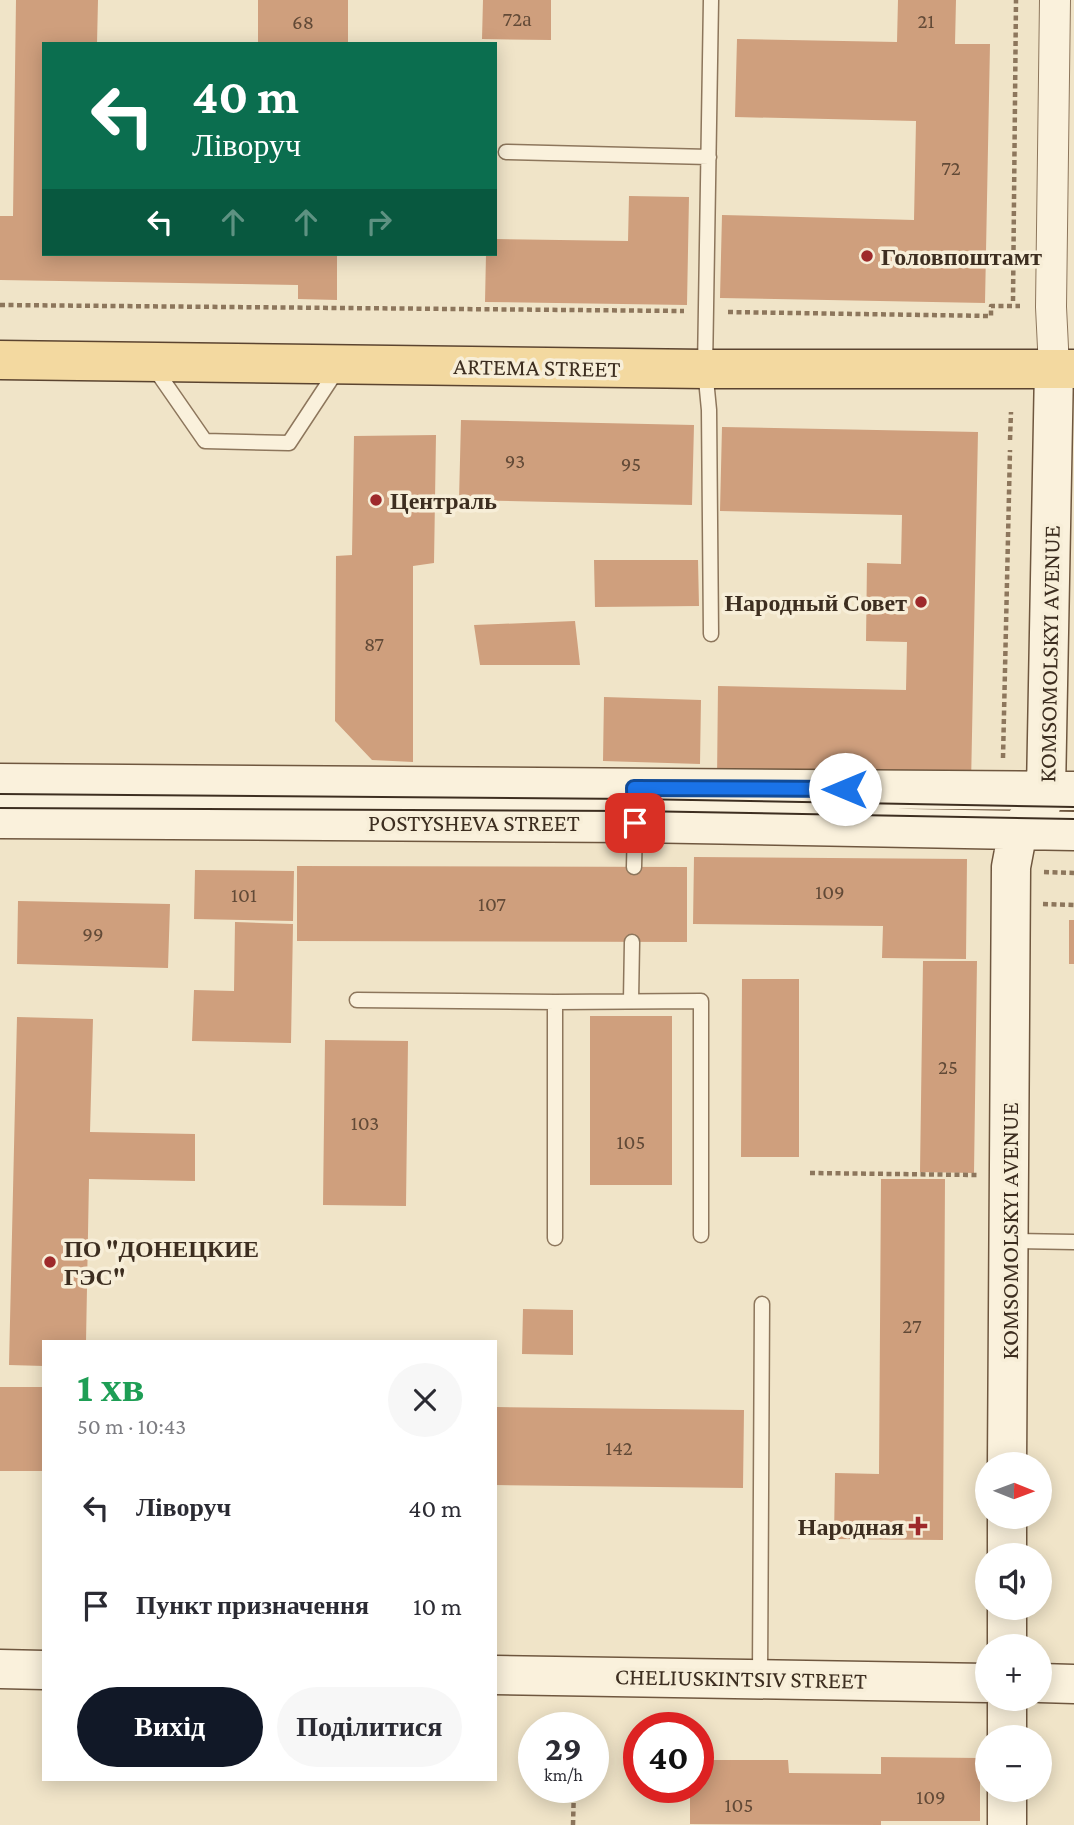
<!DOCTYPE html>
<html lang="uk">
<meta charset="utf-8">
<style>
body{margin:0;font-family:"Crimson Pro",serif;background:#f7f7f7;color:#2b2b33;height:100vh;display:flex;flex-direction:column;font-size:26px;white-space:nowrap}
*{box-sizing:border-box;margin:0}
p{font-size:23px;color:#7c7c81}
.icon{flex:none;width:38px;height:38px;fill:none;stroke:currentColor;stroke-width:2;stroke-linecap:round;stroke-linejoin:round}
.map{position:relative;flex:1;overflow:hidden}
.drawer{position:absolute;left:42px;top:1340px;width:455px;height:441px;display:flex;flex-direction:column;background:#fff;border-radius:0px;box-shadow:0 4px 18px #0003}
.drawer>*{flex:none}
.guide{position:absolute;left:42px;top:42px;width:455px;height:214px;border-radius:0px;box-shadow:0 4px 18px #0003;background:#0b6e4f;color:#fff;overflow:hidden}
.needle{width:46px;rotate:91deg}
.fabs{position:absolute;left:975px;top:1452px;display:grid;gap:14px}
.fabs a{display:grid;place-items:center;width:77px;height:77px;border-radius:50%;background:#fff;box-shadow:0 4px 18px #0003;font-size:35px}
.speed{position:absolute;left:518px;top:1712px;display:flex;gap:14px;font-size:35px;font-weight:700;text-align:center}
.speed>*{display:grid;place-content:center;width:91px;height:91px;border-radius:50%;background:#fff;box-shadow:0 4px 18px #0003;line-height:1}
.speed small{font-size:18px;font-weight:400}
.speed .limit{border:10px solid #d22;background:#fff;color:#111}
.pin{position:absolute;display:grid;place-items:center;width:60px;height:60px;color:#fff;margin:-30px;border-radius:14px;box-shadow:0 4px 10px #0006}
.me{position:absolute;width:77px;margin:-38px;rotate:270deg;stroke-linejoin:round;filter:drop-shadow(0 0 5px #0008)}
.turn{display:flex;align-items:center;gap:24px;height:147px;padding:0 35px;font-size:32px}
.turn .icon{width:91px;height:91px;stroke-width:2.5}
.turn b{display:block;font-size:49px;line-height:60px}
.lanes{display:flex;align-items:center;height:66px;padding:0 35px;background:#0003;justify-content:center;gap:35px;direction:ltr}
.lanes .off{opacity:.35}
.round{display:grid;place-items:center;flex:none;width:74px;height:74px;border-radius:37px;background:#f7f7f7}
.headline{display:flex;align-items:center;justify-content:space-between;height:119px;padding:0 35px}
h1{font-size:42px;font-weight:700;line-height:52px;color:#1e9e55}
.button{display:flex;gap:14px;margin-top:auto;padding:14px 35px}
.button a{flex:1;height:80px;border-radius:42px;background:#111827;color:#fff;font-size:28px;font-weight:700;line-height:80px;text-align:center}
.button a+a{background:#f7f7f7;color:#2b2b33}
ul{padding:0;list-style:none}
li{display:flex;align-items:center;gap:21px;height:98px;padding:0 35px}
li div{flex:1}
li b{display:block;font-size:26px}
li em{font-style:normal}
.map>svg:first-child{display:block}
</style>
<div class="map">
<svg width="1074" height="1825" viewBox="0 0 1074 1825">
<rect width="100%" height="100%" fill="#f0e4c8"/>
<!-- building -->
<path fill="#cf9f7d" d="M16,0H98L97,44H44V254H337V300L298,299V285L0,280V216H13Z
M258,0H348V44H258Z
M483,0H551V40L482,39Z
M898,0H956L955,44H990L985,303L720,298L722,215L914,220L916,121L735,117L737,39L897,42Z
M629,196L689,197L687,305L485,302L486,254H495V239L628,241Z
M461,420L694,425L692,505L459,500Z
M722,427L978,432L971,785L717,780L718,686L906,690L907,642L866,641L867,563L901,564L902,515L720,511Z
M436,435L434,563L413,566V762L372,760L335,721L336,556L352,555L354,436Z
M594,560H698L699,606L595,607Z
M575,621L580,665H480L474,625Z
M604,697L701,700L700,764L603,761Z
M694,857L967,859L966,959L882,958L883,926L693,924Z
M297,866L687,867V942L297,941Z
M195,870L294,871L293,921L194,919Z
M18,901L170,904L168,968L17,964Z
M1069,920H1074V964H1069Z
M235,922L293,924L291,1043L192,1041L194,990L234,991Z
M923,961H977L974,1173L920,1172Z
M742,979H799V1157H741Z
M590,1016H672V1185H590Z
M17,1017L93,1019L90,1132L195,1134V1181L89,1179L86,1342H44V1366L9,1365Z
M325,1040L408,1041L406,1206L323,1205Z
M881,1179H945L943,1540L834,1539L835,1473L879,1474Z
M523,1309L573,1310V1355L522,1354Z
M0,1387H44V1471H0Z
M495,1407L744,1410L743,1488L495,1485Z
M881,1757L980,1758V1821H881V1825L690,1824V1787H698V1760H788L789,1773L881,1774Z"/>
<g fill="none" stroke-linecap="round" stroke-linejoin="round">
<defs>
<path id="lane" d="M506,152L709,157
M153,366L205,441L289,443L339,367
M711,634L709,410L705,369L711,0
M634,867L635,825
M357,1000L555,1002L701,1001V1235
M631,1001L632,942
M555,1002V1238
M1009,1241L1074,1242
M760,1677L762,1304"/>
<path id="street" d="M1054,368L1051,307L1055,0"/>
<path id="secondary" d="M0,783L1074,791
M0,819L635,823L1074,831
M1007,1465L1011,867L1018,830L1041,806L1046,791L1054,368
M1007,1556V1517
M1007,1647V1608
M0,1669L44,1670
M495,1675L987,1683
M1040,1683L1074,1684
M1007,1699V1738
M1007,1790V1825"/>
<path id="primary" d="M0,360L705,369H1074"/>
</defs>
<!-- lane casing -->
<use href="#lane" stroke="#8d765c" stroke-width="17"/>
<!-- street casing -->
<use href="#street" stroke="#8d765c" stroke-width="32"/>
<!-- secondary casing -->
<use href="#secondary" stroke="#6f573f" stroke-width="41"/>
<!-- primary casing -->
<use href="#primary" stroke="#5b4430" stroke-width="41"/>
<!-- path -->
<path stroke="#8d765c" stroke-width="4.5" stroke-dasharray="5 3.5" stroke-linecap="butt" d="M1013,301L1016,0
M0,305L684,311
M728,312L991,316V306H1020
M1010,440L1011,412
M1003,758L1010,450
M1044,872L1074,873
M1043,904L1074,905
M810,1173L977,1175
M573,1825L574,1787"/>
<!-- lane -->
<use href="#lane" stroke="#faf1dc" stroke-width="14"/>
<!-- street -->
<use href="#street" stroke="#faf1dc" stroke-width="30"/>
<!-- secondary -->
<use href="#secondary" stroke="#faf1dc" stroke-width="38"/>
<!-- primary -->
<use href="#primary" stroke="#f3d9a0" stroke-width="38"/>
<!-- tram -->
<path stroke="#3d2e20" stroke-width="2" d="M0,794L635,799L1074,807
M0,808L635,811L1074,819"/>
</g>
<g fill="none" stroke-linecap="round" stroke-linejoin="round">
<defs>
<path id="route" d="M635,823L634,788L845,789"/>
</defs>
<!-- route casing -->
<use href="#route" stroke="#114b97" stroke-width="18"/>
<!-- route -->
<use href="#route" stroke="#1a73e8" stroke-width="12"/>
</g>
<!-- markers -->
<g fill="#9e2a2b" stroke="#f7eed8" stroke-width="2.5">
<circle cx="867" cy="256" r="7"/>
<circle cx="376" cy="500" r="7"/>
<circle cx="921" cy="602" r="7"/>
<circle cx="50" cy="1262" r="7"/>
<path d="M914.5 1515.5h7v7h7v7h-7v7h-7v-7h-7v-7h7z"/>
</g>
<g text-anchor="middle" dominant-baseline="central" stroke-width="7" stroke-linejoin="round" paint-order="stroke">
<!-- number labels -->
<g font-size="21" fill="#624a37">
<text x="517" y="19">72а</text>
<text x="926" y="21">21</text>
<text x="303" y="22">68</text>
<text x="951" y="168">72</text>
<text x="515" y="461">93</text>
<text x="631" y="464">95</text>
<text x="374" y="644">87</text>
<text x="830" y="892">109</text>
<text x="244" y="895">101</text>
<text x="492" y="904">107</text>
<text x="93" y="934">99</text>
<text x="948" y="1067">25</text>
<text x="365" y="1123">103</text>
<text x="631" y="1142">105</text>
<text x="912" y="1326">27</text>
<text x="619" y="1448">142</text>
<text x="931" y="1797">109</text>
<text x="739" y="1805">105</text>
</g>
<!-- poi labels -->
<g font-size="24" font-weight="bold" fill="#3d2e20" stroke="#f7eed8" text-anchor="start">
<text x="881" y="256">Головпоштамт</text>
<text x="390" y="500">Централь</text>
<text x="907" y="602" text-anchor="end">Народный Совет</text>
<text x="64" y="1248">ПО "ДОНЕЦКИЕ<tspan x="64" dy="28">ГЭС"</tspan></text>
<text x="904" y="1526" text-anchor="end">Народная</text>
</g>
<!-- street labels -->
<g font-size="24" fill="#3d2e20" stroke="#f7eed8">
<text transform="translate(537 367) rotate(1)">ARTEMA STREET</text>
<text transform="translate(1049 654) rotate(-89)">KOMSOMOLSKYI AVENUE</text>
<text x="474" y="822">POSTYSHEVA STREET</text>
<text transform="translate(1009 1231) rotate(-90)">KOMSOMOLSKYI AVENUE</text>
<text transform="translate(741 1678) rotate(1)">CHELIUSKINTSIV STREET</text>
</g>
</g>
</svg>
<div class="fabs">
<a><svg class="needle" viewBox="-14 -14 28 28"><path d="M0-13l5 13h-10z" fill="#e53935"/><path d="M0 13l5-13h-10z" fill="#7c7c81"/></svg></a>
<a><svg class="icon" aria-label="sound" viewBox="0 0 24 24"><path d="M4 9h4l5-4v14l-5-4H4zM17 9q2 3 0 6"/></svg></a>
<a>+</a>
<a>−</a>
</div>
<div class="speed"><div>29<small>km/h</small></div><div class="limit">40</div></div>
<div class="pin" style="left:635px;top:823px;background:#d93025"><svg class="icon" aria-label="arrive" viewBox="0 0 24 24"><path d="M6 21V4h12l-3 4 3 4H6"/></svg></div>
<svg class="me" style="left:845px;top:789px" viewBox="-20 -20 40 40"><circle r="19" fill="#fff"/><path d="M0-13L10 11 0 6-10 11z" fill="#1a73e8"/></svg>
<div class="guide">
<div class="turn"><svg class="icon" aria-label="left" viewBox="0 0 24 24"><path d="M17 20v-9H6M10 6l-5 5 5 5"/></svg><div><b>40 m</b>Ліворуч</div></div>
<div class="lanes"><svg class="icon" aria-label="left" viewBox="0 0 24 24"><path d="M17 20v-9H6M10 6l-5 5 5 5"/></svg><svg class="icon off" aria-label="ahead" viewBox="0 0 24 24"><path d="M12 20V5M6 11l6-6 6 6"/></svg><svg class="icon off" aria-label="ahead" viewBox="0 0 24 24"><path d="M12 20V5M6 11l6-6 6 6"/></svg><svg class="icon off" aria-label="right" viewBox="0 0 24 24"><path d="M7 20v-9h11M14 6l5 5-5 5"/></svg></div>
</div>
<section class="drawer">
<div class="headline"><div><h1>1 хв</h1><p>50 m · 10:43</p></div><a class="round"><svg class="icon" aria-label="close" viewBox="0 0 24 24"><path d="M6 6l12 12M18 6L6 18"/></svg></a></div>
<ul>
<li><svg class="icon" aria-label="left" viewBox="0 0 24 24"><path d="M17 20v-9H6M10 6l-5 5 5 5"/></svg><div><b>Ліворуч</b></div><em>40 m</em></li>
<li><svg class="icon" aria-label="arrive" viewBox="0 0 24 24"><path d="M6 21V4h12l-3 4 3 4H6"/></svg><div><b>Пункт призначення</b></div><em>10 m</em></li>
</ul>
<div class="button"><a>Вихід</a><a>Поділитися</a></div>
</section>
</div>
